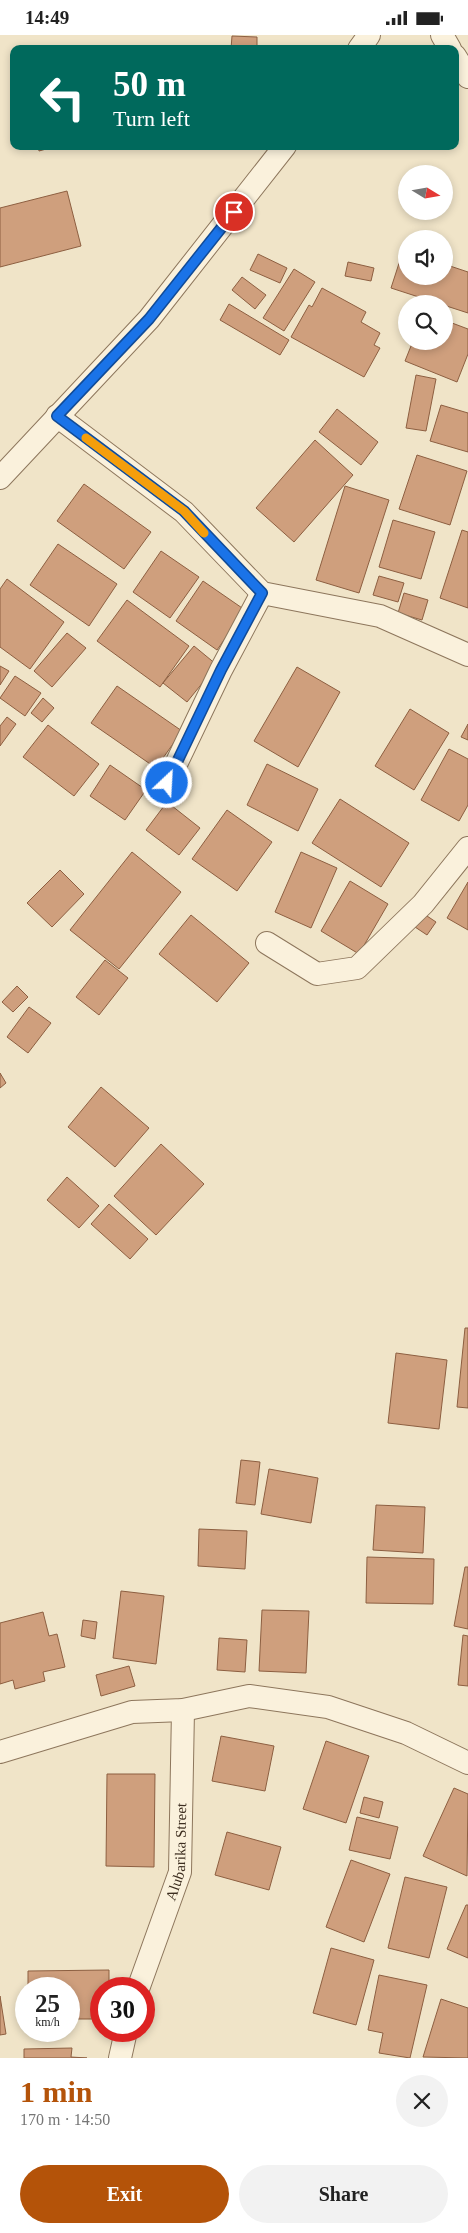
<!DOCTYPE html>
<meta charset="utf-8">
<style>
body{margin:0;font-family:"Times New Roman",serif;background:#f2f2f2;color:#222;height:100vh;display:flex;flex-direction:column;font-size:19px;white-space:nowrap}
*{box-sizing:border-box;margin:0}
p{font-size:16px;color:#767676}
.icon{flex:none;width:28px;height:28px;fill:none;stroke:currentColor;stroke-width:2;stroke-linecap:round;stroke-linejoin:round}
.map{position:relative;height:2023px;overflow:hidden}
.sheet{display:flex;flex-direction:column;background:#fff;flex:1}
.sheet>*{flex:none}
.hud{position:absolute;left:10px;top:10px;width:449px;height:105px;border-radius:10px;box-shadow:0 2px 8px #0003;background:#00695c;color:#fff;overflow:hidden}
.needle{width:32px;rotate:101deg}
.fabs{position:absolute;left:398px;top:130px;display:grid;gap:10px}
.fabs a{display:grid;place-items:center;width:55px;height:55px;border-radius:50%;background:#fff;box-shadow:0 2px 8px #0003;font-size:25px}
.speed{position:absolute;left:15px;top:1942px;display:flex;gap:10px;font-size:25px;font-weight:700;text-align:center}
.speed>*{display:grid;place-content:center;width:65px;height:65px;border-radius:50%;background:#fff;box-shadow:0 2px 8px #0003;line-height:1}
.speed small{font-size:12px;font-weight:400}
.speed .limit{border:8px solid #d22;background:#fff;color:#111}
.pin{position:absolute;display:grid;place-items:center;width:42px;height:42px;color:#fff;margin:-21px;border:2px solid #fff;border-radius:50%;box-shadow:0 1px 5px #0007}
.me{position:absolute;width:55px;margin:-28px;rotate:25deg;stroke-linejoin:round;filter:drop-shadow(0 0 4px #0008)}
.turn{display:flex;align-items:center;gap:18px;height:105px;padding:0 20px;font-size:22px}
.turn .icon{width:65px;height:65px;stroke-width:2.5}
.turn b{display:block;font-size:35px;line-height:42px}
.round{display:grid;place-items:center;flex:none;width:52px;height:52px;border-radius:26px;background:#f2f2f2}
.summary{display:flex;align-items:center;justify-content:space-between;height:85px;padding:0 20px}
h1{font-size:30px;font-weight:700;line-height:38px;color:#b45309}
.button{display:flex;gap:10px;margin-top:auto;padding:10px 20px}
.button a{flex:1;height:58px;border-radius:30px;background:#b45309;color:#fff;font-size:20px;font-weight:700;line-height:58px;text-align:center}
.button a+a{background:#f2f2f2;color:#222}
.status{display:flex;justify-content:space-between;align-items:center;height:35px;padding:0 25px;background:#fff;direction:ltr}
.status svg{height:14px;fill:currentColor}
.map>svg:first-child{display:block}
</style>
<div class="status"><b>14:49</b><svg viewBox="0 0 49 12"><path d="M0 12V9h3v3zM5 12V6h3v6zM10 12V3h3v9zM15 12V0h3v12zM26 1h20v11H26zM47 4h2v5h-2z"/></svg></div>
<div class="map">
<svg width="468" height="2023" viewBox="0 0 468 2023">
<rect width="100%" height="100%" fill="#f0e4c8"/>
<!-- building -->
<path fill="#cf9f7d" stroke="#8d5f41" d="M232,1L257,2V14H231Z
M38,111H57L39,116Z
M67,156L81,211L0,232V173Z
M403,216L406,217V241H444V229L468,237V278L391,253Z
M258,219L287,233L280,248L250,235Z
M348,227L374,233L371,246L345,241Z
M294,234L315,247L284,296L263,283Z
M242,242L266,260L255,274L232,255Z
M322,253L366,277L361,287L380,298L374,310L380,313L364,342L291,302L309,270L312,272Z
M229,269L289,305L280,320L220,285Z
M444,285L468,294V319L457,347L405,326L413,306H444Z
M416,340L436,344L426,396L406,393Z
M441,370L468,378V417L430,406Z
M337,374L378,407L361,430L319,397Z
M315,405L353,440L294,507L256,473Z
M417,420L467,436L450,490L399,474Z
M84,449L151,497L124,534L57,486Z
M345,451L389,465L359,558L316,545Z
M393,485L435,497L421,544L379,532Z
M462,495L468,497V573L440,563Z
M58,509L117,549L89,591L30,550Z
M161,516L199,542L170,583L133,557Z
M379,541L404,548L398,567L373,560Z
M7,544L64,587L30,634L0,612V554Z
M203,546L245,575L217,615L176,586Z
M404,558L428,565L422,585L398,578Z
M127,565L189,611L160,652L97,606Z
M67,598L86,613L52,652L34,636Z
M194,611L217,630L187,667L163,648Z
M0,631L9,636L0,650Z
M297,632L340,657L298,732L254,706Z
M15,641L41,658L25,681L0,663Z
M117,651L182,696L156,733L91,688Z
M43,663L54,673L42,687L31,678Z
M410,674L449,698L414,755L375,731Z
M7,682L16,689L0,711V691Z
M468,689V705L461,702Z
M48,690L99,729L74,761L23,722Z
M449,714L468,724V770L459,786L421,765Z
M267,729L318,754L298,796L247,770Z
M110,730L146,755L125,785L90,761Z
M340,764L409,808L381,852L312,808Z
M167,767L200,793L179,820L146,795Z
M227,775L272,807L237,856L192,824Z
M132,817L181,857L119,934L70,895Z
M301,817L337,833L311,893L275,877Z
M60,835L84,859L52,892L27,868Z
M350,846L388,869L359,919L321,896Z
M468,847V895L447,883Z
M424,879L436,887L427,900L415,892Z
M191,880L249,928L217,967L159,919Z
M105,925L128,943L99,980L76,962Z
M17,951L28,962L13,977L2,967Z
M29,972L51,988L28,1018L7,1002Z
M0,1038L6,1048L0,1053Z
M101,1052L149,1093L115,1132L68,1092Z
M161,1109L204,1149L156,1200L114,1161Z
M67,1142L99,1171L79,1193L47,1165Z
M109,1169L148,1204L130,1224L91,1189Z
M465,1293H468V1373L457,1372Z
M396,1318L447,1325L439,1394L388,1388Z
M241,1425L260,1427L255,1470L236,1468Z
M269,1434L318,1443L311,1488L261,1479Z
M376,1470L425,1472L423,1518L373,1515Z
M199,1494L247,1496L245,1534L198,1531Z
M367,1522L434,1524L433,1569L366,1568Z
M465,1532H468V1594L454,1591Z
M121,1556L164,1561L156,1629L113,1623Z
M262,1575L309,1576L306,1638L259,1636Z
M43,1577L49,1601L57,1599L65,1632L43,1637L45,1646L15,1654L13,1645L0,1649V1588Z
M83,1585L97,1587L95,1604L81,1601Z
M463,1600L468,1601V1651L458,1650Z
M219,1603L247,1605L245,1637L217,1635Z
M129,1631L135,1651L101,1661L96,1640Z
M221,1701L274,1711L265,1756L212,1746Z
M326,1706L369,1721L346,1788L303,1774Z
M107,1739H155L154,1832L106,1831Z
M454,1753L468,1759L467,1841L423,1821Z
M364,1762L383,1767L379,1783L360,1778Z
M357,1782L398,1792L390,1824L349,1815Z
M227,1797L281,1812L269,1855L215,1840Z
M351,1825L390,1839L364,1907L326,1892Z
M405,1842L447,1852L429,1923L388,1913Z
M466,1870H468V1923L447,1914Z
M331,1913L374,1925L356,1990L313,1978Z
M109,1935V1954H101V1984H69V1954H28V1936Z
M379,1940L427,1950L410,2023L379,2018L383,1998L368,1995Z
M0,1961L6,1999L0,2000Z
M441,1964L468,1973V2023L423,2022Z
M72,2013L71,2022L87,2023H24V2014Z"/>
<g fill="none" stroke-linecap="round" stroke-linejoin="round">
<defs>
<g id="minor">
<path d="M442,0L450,14"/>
<path d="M359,14L369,0"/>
<path d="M455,21L468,42"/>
<path d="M57,381L184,477L262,558L380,581L468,620"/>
<path d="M0,443L149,284L285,111"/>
<path d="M167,748L221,635L262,558"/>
<path d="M267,908L317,939L357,933L423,869L468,813"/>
<path d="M0,1717L132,1677L183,1675L249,1661L328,1672L406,1698L468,1728"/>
<path id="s1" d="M138,1954L180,1837L183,1675"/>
<path d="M120,2023L126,1996"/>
</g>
</defs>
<!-- minor casing -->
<use href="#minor" stroke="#8d765c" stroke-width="24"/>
<!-- minor -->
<use href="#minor" stroke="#faf1dc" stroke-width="22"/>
</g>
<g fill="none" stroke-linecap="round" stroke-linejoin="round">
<defs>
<path id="route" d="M167,748L221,635L262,558L184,476L57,381L149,284L234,177"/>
</defs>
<!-- route casing -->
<use href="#route" stroke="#114b97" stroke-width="12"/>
<!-- route -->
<use href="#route" stroke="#1a73e8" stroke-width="9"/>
<!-- slow -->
<path stroke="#f59e0b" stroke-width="9" d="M86,403L184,476L204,498"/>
</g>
<g text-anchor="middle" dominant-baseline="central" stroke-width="4" stroke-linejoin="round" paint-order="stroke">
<!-- street labels -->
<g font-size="15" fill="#3d2e20" stroke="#f7eed8">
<text stroke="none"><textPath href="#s1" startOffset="144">Alubarika Street</textPath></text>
</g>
</g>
</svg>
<div class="fabs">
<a><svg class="needle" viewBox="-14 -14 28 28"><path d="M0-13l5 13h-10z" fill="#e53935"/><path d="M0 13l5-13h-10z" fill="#767676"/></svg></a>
<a><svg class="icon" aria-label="sound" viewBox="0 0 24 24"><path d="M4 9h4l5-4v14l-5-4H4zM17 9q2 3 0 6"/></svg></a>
<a><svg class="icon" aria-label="search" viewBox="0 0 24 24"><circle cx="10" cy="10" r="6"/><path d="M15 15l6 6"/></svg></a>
</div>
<div class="speed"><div>25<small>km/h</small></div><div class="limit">30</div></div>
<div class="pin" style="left:234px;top:177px;background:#d93025"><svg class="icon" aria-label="arrive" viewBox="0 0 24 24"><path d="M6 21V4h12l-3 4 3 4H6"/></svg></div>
<svg class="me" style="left:167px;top:748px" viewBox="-20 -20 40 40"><circle r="17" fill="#1a73e8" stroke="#fff" stroke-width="3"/><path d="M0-11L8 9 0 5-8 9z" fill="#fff"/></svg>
<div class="hud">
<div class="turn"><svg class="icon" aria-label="left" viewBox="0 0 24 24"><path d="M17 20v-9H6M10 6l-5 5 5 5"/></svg><div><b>50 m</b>Turn left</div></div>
</div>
</div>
<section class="sheet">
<div class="summary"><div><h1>1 min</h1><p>170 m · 14:50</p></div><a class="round"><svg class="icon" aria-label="close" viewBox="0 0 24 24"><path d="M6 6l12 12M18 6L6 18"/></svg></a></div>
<div class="button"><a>Exit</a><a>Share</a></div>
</section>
